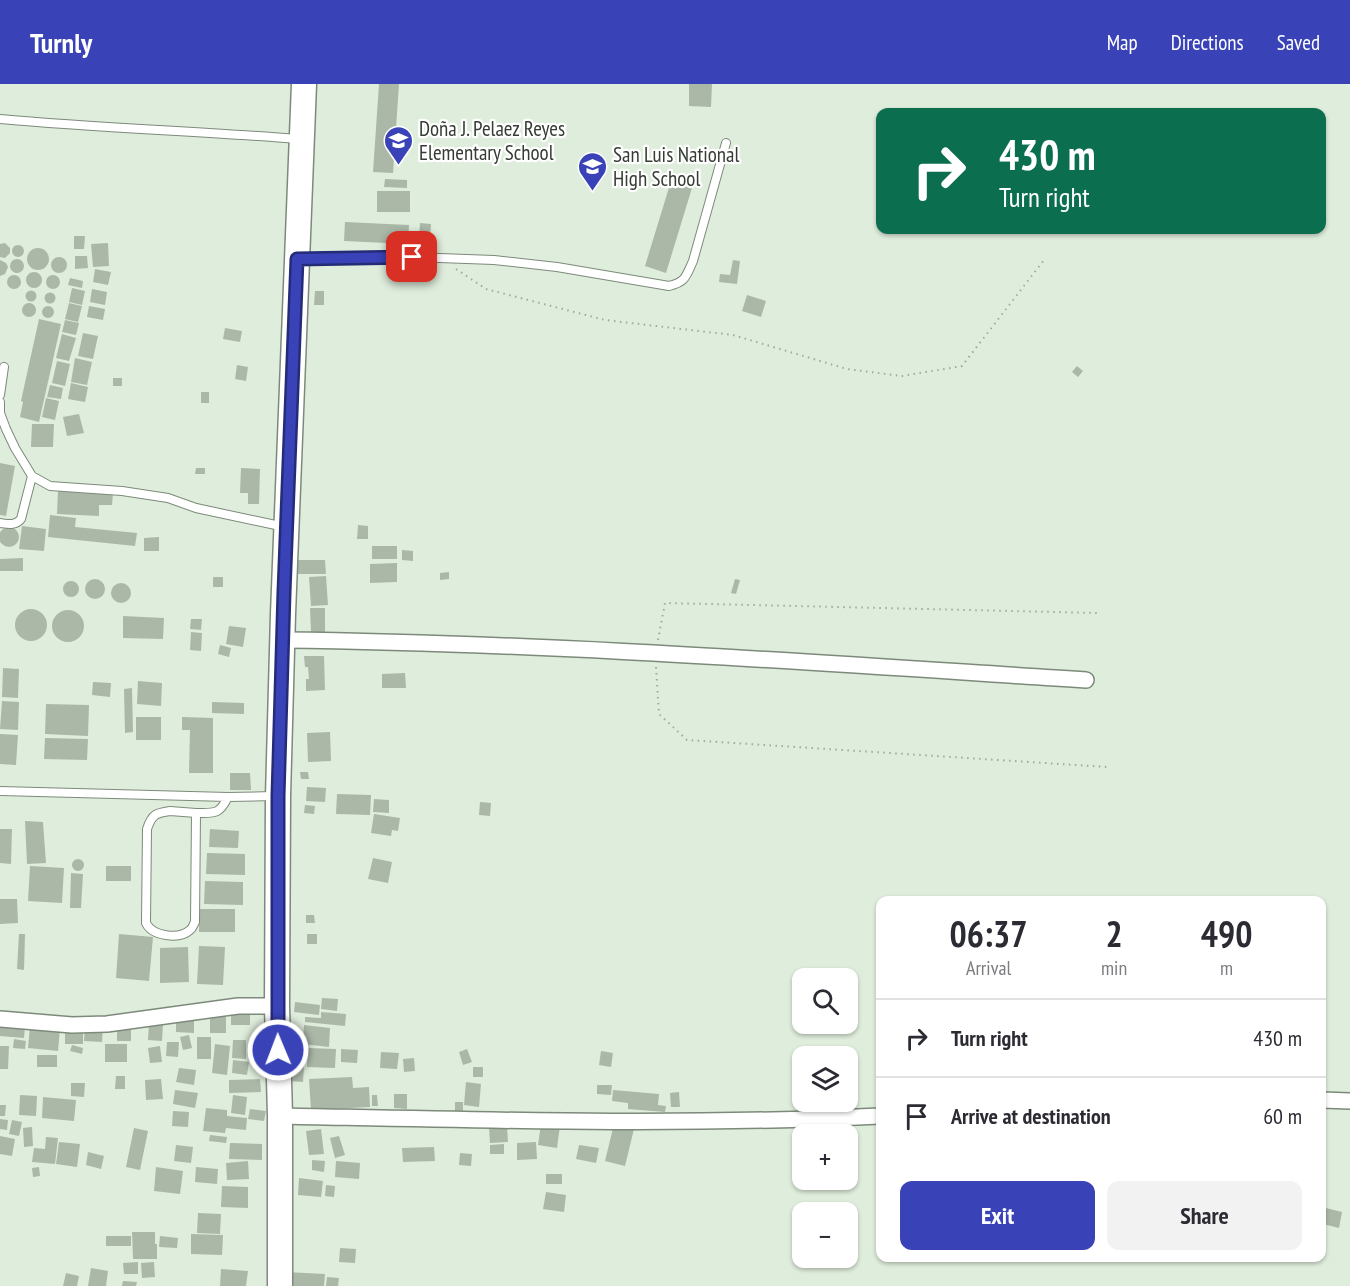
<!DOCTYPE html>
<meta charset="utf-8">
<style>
body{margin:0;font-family:"PT Sans Narrow",sans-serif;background:#f2f2f3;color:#2b2b33;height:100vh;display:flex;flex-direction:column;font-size:22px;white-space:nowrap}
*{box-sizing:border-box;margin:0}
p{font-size:20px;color:#7c7c81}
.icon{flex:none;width:33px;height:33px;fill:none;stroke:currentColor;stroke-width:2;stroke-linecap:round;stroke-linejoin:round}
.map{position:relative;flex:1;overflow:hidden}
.panel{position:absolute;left:876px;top:812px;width:450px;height:366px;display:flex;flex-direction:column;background:#fff;border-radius:12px;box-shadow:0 2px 4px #0004}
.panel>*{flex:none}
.hud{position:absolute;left:876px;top:24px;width:450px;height:126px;border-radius:12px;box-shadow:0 2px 4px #0004;background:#0b6e4f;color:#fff;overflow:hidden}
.controls{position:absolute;left:792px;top:884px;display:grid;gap:12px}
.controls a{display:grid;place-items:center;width:66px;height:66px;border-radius:12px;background:#fff;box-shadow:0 2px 4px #0004;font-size:30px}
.pin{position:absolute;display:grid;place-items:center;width:51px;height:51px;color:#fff;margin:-26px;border-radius:12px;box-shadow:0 3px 9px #0006}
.me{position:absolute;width:66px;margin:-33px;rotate:359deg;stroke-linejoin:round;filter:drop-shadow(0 0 4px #0008)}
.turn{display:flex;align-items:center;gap:21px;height:126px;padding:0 24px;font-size:27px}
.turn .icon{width:78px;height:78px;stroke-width:2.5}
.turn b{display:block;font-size:42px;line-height:51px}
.eta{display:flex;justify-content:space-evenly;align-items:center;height:102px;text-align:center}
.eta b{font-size:36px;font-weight:600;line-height:42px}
.button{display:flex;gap:12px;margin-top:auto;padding:12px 24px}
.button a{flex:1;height:69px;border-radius:12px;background:#3943b7;color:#fff;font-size:24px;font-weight:600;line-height:69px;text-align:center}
.button a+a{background:#f2f2f3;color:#2b2b33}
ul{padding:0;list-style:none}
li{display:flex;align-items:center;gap:18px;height:78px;padding:0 24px;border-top:2px solid #e1e1e2}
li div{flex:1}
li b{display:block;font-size:22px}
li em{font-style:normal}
header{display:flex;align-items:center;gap:36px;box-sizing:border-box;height:84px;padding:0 30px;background:#3943b7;color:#fff}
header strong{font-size:28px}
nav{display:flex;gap:33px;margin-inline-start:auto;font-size:21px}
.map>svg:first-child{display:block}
</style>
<header>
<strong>Turnly</strong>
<nav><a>Map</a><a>Directions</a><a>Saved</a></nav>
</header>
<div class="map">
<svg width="1350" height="1202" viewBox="0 0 1350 1202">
<rect width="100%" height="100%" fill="#dfeddc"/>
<!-- building -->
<path fill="#abb8a8" d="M379,0H399L393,89L373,88Z
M689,0H712L711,23L689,22Z
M385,95L407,96V104L384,103Z
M671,97L692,104L666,189L645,182Z
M377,107H410V128H377Z
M345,138L409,141L408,160L344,157Z
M420,139L431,140L430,155L419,154Z
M74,152H85L84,165H74Z
M5,159L10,164V169L5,174L0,173V160Z
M108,159L109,182L93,183L91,160Z
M12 167a6 6 0 1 1 12 0a6 6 0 1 1-12 0Z
M27 175a11 11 0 1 1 22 0a11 11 0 1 1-22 0Z
M75,172H87L88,184L75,185Z
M51 181a8 8 0 1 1 16 0a8 8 0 1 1-16 0Z
M10 182a7 7 0 1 1 14 0a7 7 0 1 1-14 0Z
M0,176L6,179L8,183L5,190L0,192Z
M733,176L740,177L737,200L719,198L720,190L730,191Z
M95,185L111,188L108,201L93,198Z
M26 196a8 8 0 1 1 16 0a8 8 0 1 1-16 0Z
M46 198a7 7 0 1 1 14 0a7 7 0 1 1-14 0Z
M7 198a7 7 0 1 1 14 0a7 7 0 1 1-14 0Z
M70,194L83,197L82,204L68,201Z
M72,204L85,207L82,221L69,218Z
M92,205L107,208L105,221L90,218Z
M25.5 212a5.5 5.5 0 1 1 11 0a5.5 5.5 0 1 1-11 0Z
M315,207H324V221H314Z
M44.5 214a5.5 5.5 0 1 1 11 0a5.5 5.5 0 1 1-11 0Z
M747,211L766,217L761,233L742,227Z
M69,219L82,222L78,238L65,235Z
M22 226a7 7 0 1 1 14 0a7 7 0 1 1-14 0Z
M89,222L105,225L103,236L87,233Z
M42 228a6 6 0 1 1 12 0a6 6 0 1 1-12 0Z
M39,235L61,240L39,338L20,333L23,318L21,317Z
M65,236L79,239L76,251L62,248Z
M225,244L242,247L240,258L223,255Z
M83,249L98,252L93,275L78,272Z
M62,250L76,254L69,277L56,274Z
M75,274L92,278L87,301L71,298Z
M57,277L70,280L65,302L52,299Z
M237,281L248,283L246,297L235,295Z
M1077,282L1083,287L1078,293L1072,288Z
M113,294H122V302H113Z
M71,299L88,303L85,318L68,315Z
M50,301L63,304L61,315L47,313Z
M201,308H209V319H201Z
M46,314L59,317L55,336L42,333Z
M79,330L84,349L67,352L63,333Z
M32,340H54L53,363H31Z
M0,379L15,382L6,432L0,431Z
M196,384H205V390H195Z
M241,384L260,385L259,420H248V409H240Z
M58,407L113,409L112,421H99V432L57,430Z
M50,431L76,434L75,443L137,449L135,462L48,453Z
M358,441L368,442V455H357Z
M22,442L46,445L44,467L19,465Z
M-1 453a10 10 0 1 1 20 0a10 10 0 1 1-20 0Z
M159,453V467H144V454Z
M372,462H397V475H372Z
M402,466L413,467V477L402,476Z
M23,474V487H0V475Z
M298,476H325L326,490H298Z
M397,479V498L370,499V480Z
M449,488V495L440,496V489Z
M326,492L328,521L311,522L309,493Z
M213,493H223V503H213Z
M85 505a10 10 0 1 1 20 0a10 10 0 1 1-20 0Z
M735,495L740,496L736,510L731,509Z
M63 505a8 8 0 1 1 16 0a8 8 0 1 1-16 0Z
M111 509a10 10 0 1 1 20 0a10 10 0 1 1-20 0Z
M310,524H325V548H311Z
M15 541a16 16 0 1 1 32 0a16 16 0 1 1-32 0Z
M52 542a16 16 0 1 1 32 0a16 16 0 1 1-32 0Z
M123,532L164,534L163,555L123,554Z
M191,535H202L201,546L190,545Z
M229,542L246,544L243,563L226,560Z
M191,548L202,549L201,567L190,566Z
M220,561L231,564L229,573L218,570Z
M304,572H324L325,606L306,607V595H309L308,583H305Z
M3,584L19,585L18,614L2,613Z
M405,589L406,604H382V590Z
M138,597L162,599L161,622L137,620Z
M93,598L111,599L110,613L92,611Z
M132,604L133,648L125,649L124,605Z
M2,617L19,618L18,646L0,645Z
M212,618L244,619V630L212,629Z
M46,620L89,621L88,652L45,650Z
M136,633H161V656H136Z
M182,633L213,634V689H189L190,646H182Z
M330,648L331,677L308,678L307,649Z
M0,650L18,651L16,681L0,680Z
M45,654L88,655L87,676L44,675Z
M300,688H308L309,695H301Z
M230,689H250L251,706H230Z
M307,703L326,704L325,718L306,717Z
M337,710L371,711L370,731L336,730Z
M374,715L389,716V729L373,728Z
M480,718L491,719L490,732L479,731Z
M305,721L315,722L314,730L304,729Z
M374,730L400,734L398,747L392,746L391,752L371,749Z
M25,737L43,738L46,779L27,780Z
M0,745H12L11,780L0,779Z
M210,745L239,747L238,764L209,763Z
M207,769L245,770V791L206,790Z
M373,774L392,778L388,799L368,795Z
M72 781a6 6 0 1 1 12 0a6 6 0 1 1-12 0Z
M30,782L64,784L62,819L28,817Z
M106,782H131V797H106Z
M71,789L83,790L81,824H70Z
M205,797L243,798V821L204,820Z
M0,815H17L18,839L0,840Z
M199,825H235V848H199Z
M306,831H314L315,839H306Z
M19,850H25L24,886L17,885Z
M119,850L153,853L149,897L116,894Z
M307,850H317V860H307Z
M199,862L225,863L223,901L197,900Z
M188,863L189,898L160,899V864Z
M322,914L338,915L337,927L321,925Z
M295,918L320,921L319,931L294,928Z
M231,924H250V941H231Z
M321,928L346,930L345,942L305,938V933L321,934Z
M176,930L194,931V949L176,948Z
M210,932H226V949H210Z
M149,939L163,940L162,957L148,956Z
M0,940L25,943L24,954L0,952Z
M117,940H131V957H117Z
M85,941L103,942L102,958L84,957Z
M304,941L330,944L329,963L303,960Z
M30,942L60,945L58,967L28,964Z
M65,944H83V960H65Z
M189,951L192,964L183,966L180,953Z
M197,953H211V975H197Z
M14,955L26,957L25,965L13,964Z
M233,956H246V975L232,974Z
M167,958H179L178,973L166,972Z
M105,960H127V978H105Z
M215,960L230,962L227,991L212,989Z
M72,961L83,964L82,970L70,967Z
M0,962H9L8,985H0Z
M160,962L162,978L150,979L148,964Z
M308,964L336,965L335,984L307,983Z
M341,965L358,966L357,979L341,978Z
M467,965L472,978L463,981L459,968Z
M601,967L613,969L611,983L599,981Z
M381,968L399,969L397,985L380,984Z
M37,971H57V983H37Z
M414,974L415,987L404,988L403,975Z
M233,976L249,978L247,991L232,989Z
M291,982H304L303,998L290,997Z
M473,983H483V993H473Z
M179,984L196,986L194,1001L176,998Z
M116,992H125V1005H115Z
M352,993L353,1004L369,1003L370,1023L311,1026L309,995Z
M161,995L163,1015L146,1016L145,996Z
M260,995L261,1008L229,1009V996Z
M466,998L481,1000L479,1023L464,1021Z
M71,999H85L84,1013L71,1012Z
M597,1001H612L611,1011L597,1010Z
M175,1006L198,1009L195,1024L173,1020Z
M613,1006L659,1010L658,1021L666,1022L665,1028L628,1025V1019L612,1017Z
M679,1008L680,1023H671L670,1009Z
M394,1010H407V1025L394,1024Z
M20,1011L37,1012L36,1032L19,1031Z
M233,1011L247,1013L245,1031L231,1029Z
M372,1011H377L378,1022H372Z
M43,1013L76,1016L74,1037L42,1034Z
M455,1018H463V1032H455Z
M0,1021H6L5,1032H0Z
M206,1024L227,1026V1032L247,1034L246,1046L226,1044L225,1049L203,1047Z
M250,1025L266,1027L264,1037L248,1035Z
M173,1027L189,1028L188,1043L172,1042Z
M0,1035L8,1036L7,1046L0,1045Z
M12,1036L22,1038L19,1052L9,1050Z
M541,1040L560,1042L557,1064L538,1061Z
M614,1040L634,1045L625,1082L605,1077Z
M507,1042L508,1058L490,1059L489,1043Z
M32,1043L33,1062L24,1063L23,1044Z
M134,1044L148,1047L140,1086L126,1083Z
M321,1045L324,1070L309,1071L306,1047Z
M210,1051L227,1053L226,1059L209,1057Z
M0,1052L15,1055L12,1072L0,1070Z
M339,1052L345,1071L335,1074L330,1054Z
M46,1053L58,1054L55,1080L32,1078L34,1064L45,1065Z
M59,1058L80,1060L77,1083L56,1080Z
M536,1058L537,1075L517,1076V1059Z
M230,1059L262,1060V1076L229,1075Z
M504,1060V1070H490V1061Z
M176,1061L193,1063L191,1079L174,1077Z
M579,1061L599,1064L596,1079L576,1075Z
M434,1063L435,1077L403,1078L402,1064Z
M88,1068L104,1072L101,1085L86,1081Z
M460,1069L472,1070L471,1082L459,1081Z
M312,1076L325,1077L324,1088L312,1086Z
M248,1077L249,1095L227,1096L226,1079Z
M336,1077L360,1079L359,1095L335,1093Z
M39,1083L40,1092L33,1093L32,1084Z
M156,1083L183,1087L180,1110L154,1107Z
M196,1083L218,1085L217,1100L195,1098Z
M546,1090H562V1100H546Z
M299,1094L323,1097L321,1113L298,1111Z
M326,1101L335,1102L334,1113L325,1112Z
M222,1102L248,1103V1124L221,1123Z
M546,1108L566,1111L564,1128L543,1125Z
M1326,1124L1342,1128L1339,1144L1323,1140Z
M198,1129L221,1130L220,1150L197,1149Z
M132,1148H155V1160H157V1175H133Z
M191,1150L223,1151L222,1171L191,1170Z
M106,1152H131V1162H106Z
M160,1152L178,1154L177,1164L159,1163Z
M340,1164L356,1165L355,1179L339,1178Z
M138,1178V1190H124L123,1179Z
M154,1178L155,1193L142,1194L141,1179Z
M91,1184L108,1187L106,1202H88Z
M221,1185L248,1187L246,1202H220Z
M286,1188L325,1190L324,1202H286Z
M66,1189L79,1192L77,1202H63Z
M327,1193L339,1194L338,1202H326Z
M123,1197L137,1198L136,1202H122Z"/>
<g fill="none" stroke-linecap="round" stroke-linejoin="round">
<defs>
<path id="service" d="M0,35C99,44 198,47 298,55
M299,175L412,173L494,176L557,183L669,202C686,198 686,192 693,177L726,59
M0,311L4,283
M0,318V329L6,345L15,364L32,392L50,402L122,407L168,414L196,424L285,443
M0,439C8,440 15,442 21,435L32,392
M0,707L228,713L274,712
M170,727L196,729L195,838C193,841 193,844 190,846C179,856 152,852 146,839L147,745C152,730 156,729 170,727Z
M196,729C215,729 219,731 228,713"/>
<path id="minor" d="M283,556C551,559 818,579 1086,596
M0,935L72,941L107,940L238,922H277
M1322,1016L1350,1017
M280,1032C480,1036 681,1042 880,1032"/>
<path id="trunk" d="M280,1202V1032L277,922L278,712L283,530L304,0"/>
</defs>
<!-- service casing -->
<use href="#service" stroke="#7d8a7b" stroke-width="10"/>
<!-- minor casing -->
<use href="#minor" stroke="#7d8a7b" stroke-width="18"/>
<!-- trunk casing -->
<use href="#trunk" stroke="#7d8a7b" stroke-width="27"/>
<!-- path -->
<path stroke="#9faa9c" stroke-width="2" stroke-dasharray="1.5 4.5" stroke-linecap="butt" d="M456,185L486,205L605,236L733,251L847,285L902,292L962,282L1044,176
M658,556L665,519L1098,529
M656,583L659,630L687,656L1107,683"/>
<!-- service -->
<use href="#service" stroke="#fff" stroke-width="8"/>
<!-- minor -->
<use href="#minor" stroke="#fff" stroke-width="15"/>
<!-- trunk -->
<use href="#trunk" stroke="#fff" stroke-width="24"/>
</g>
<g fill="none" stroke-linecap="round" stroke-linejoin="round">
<defs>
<path id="route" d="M278,966V712L284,508L297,175L412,173"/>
</defs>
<!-- route casing -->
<use href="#route" stroke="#252c77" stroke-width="15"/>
<!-- route -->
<use href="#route" stroke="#3943b7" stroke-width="10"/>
</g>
<!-- icons -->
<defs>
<symbol id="school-pin" viewBox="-11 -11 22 30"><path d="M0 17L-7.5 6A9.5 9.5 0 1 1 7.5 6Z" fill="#3943b7" stroke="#fff"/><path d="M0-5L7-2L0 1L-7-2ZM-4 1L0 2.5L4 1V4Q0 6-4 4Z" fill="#fff"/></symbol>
</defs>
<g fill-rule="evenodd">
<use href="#school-pin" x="382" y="40" width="33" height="45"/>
<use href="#school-pin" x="576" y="66" width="33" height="45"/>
</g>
<g text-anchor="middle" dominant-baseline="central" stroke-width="4.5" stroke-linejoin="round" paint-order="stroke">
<!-- poi labels -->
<g font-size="21" fill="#363c35" stroke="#fff" text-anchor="start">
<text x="419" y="44">Doña J. Pelaez Reyes<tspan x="419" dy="24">Elementary School</tspan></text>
<text x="613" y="70">San Luis National<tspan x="613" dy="24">High School</tspan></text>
</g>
</g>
</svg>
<div class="controls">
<a><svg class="icon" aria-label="search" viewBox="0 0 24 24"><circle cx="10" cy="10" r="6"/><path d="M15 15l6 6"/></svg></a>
<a><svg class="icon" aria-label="layers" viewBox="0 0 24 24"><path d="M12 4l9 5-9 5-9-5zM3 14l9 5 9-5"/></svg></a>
<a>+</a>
<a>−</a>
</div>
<div class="pin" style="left:412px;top:173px;background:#d93025"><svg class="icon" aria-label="arrive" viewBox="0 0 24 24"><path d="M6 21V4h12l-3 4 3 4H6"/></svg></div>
<svg class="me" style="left:278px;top:966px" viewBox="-20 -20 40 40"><circle r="17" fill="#3943b7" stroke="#fff" stroke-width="3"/><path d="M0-11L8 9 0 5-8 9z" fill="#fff"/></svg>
<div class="hud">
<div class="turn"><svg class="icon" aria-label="right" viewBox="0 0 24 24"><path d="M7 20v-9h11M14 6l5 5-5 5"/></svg><div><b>430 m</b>Turn right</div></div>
</div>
<section class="panel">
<div class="eta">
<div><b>06:37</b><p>Arrival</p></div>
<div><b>2</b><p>min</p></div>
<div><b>490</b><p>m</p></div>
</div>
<ul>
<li><svg class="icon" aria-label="right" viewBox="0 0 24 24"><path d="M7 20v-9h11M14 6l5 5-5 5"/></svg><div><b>Turn right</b></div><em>430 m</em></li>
<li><svg class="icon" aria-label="arrive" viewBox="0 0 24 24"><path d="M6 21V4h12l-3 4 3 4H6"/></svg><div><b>Arrive at destination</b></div><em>60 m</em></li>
</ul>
<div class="button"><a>Exit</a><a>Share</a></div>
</section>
</div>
